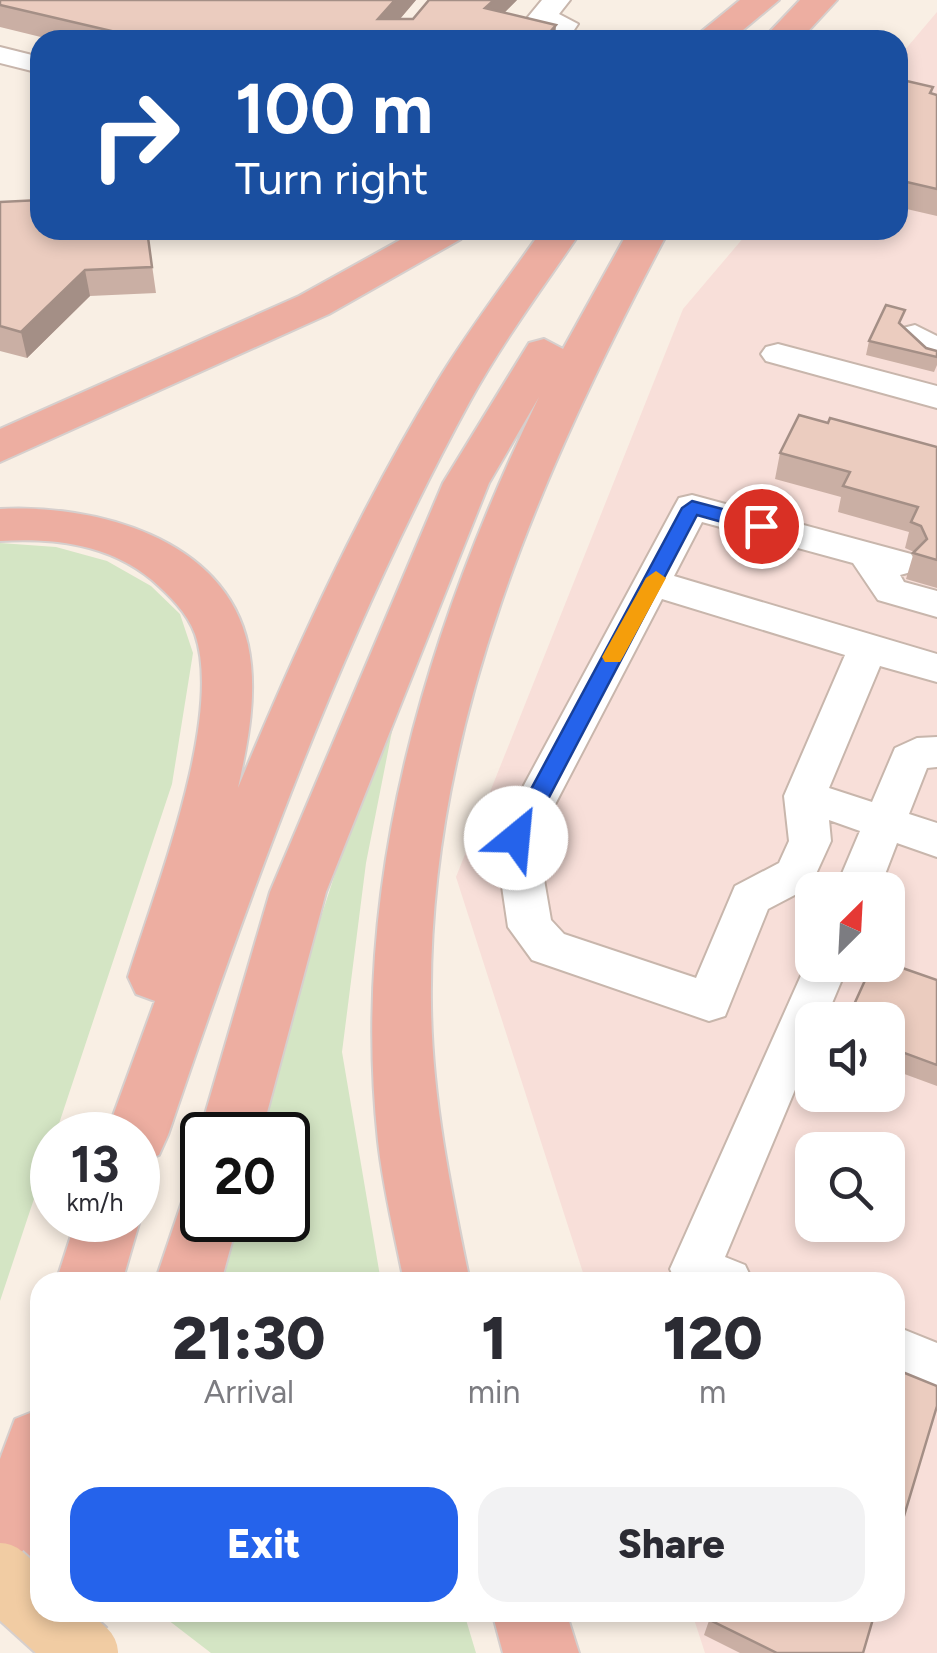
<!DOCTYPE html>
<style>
body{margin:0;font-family:Figtree,sans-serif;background:#f2f2f3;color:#2b2b33;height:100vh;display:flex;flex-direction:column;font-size:38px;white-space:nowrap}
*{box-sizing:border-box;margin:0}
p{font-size:32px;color:#7c7c81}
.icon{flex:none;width:55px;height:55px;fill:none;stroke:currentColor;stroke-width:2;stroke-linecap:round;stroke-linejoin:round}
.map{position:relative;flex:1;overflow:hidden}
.drawer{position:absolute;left:30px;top:1272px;width:875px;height:350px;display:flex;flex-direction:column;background:#fff;border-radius:30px;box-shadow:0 5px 15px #0003}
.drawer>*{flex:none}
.top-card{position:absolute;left:30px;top:30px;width:878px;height:210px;border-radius:30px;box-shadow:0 5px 15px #0003;background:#1a4fa0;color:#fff;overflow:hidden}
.needle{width:65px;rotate:24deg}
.buttons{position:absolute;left:795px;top:872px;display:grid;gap:20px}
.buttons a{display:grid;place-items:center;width:110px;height:110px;border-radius:20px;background:#fff;box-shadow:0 5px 15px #0003;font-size:50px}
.speed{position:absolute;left:30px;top:1112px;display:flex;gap:20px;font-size:50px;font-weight:700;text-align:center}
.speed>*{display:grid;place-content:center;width:130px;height:130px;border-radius:50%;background:#fff;box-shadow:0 5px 15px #0003;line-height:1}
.speed small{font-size:25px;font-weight:400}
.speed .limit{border:5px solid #111;border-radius:15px;background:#fff;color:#111}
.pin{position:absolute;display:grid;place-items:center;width:85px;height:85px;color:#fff;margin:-42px;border:5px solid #fff;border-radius:50%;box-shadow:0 2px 10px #0007}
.me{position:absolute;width:110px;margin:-55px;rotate:28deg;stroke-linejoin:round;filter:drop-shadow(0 0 8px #0008)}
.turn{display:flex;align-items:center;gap:35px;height:210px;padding:0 40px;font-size:45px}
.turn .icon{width:130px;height:130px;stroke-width:2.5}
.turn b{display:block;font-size:70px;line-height:85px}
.eta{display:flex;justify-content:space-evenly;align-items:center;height:170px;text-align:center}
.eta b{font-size:60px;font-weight:800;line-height:70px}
.action{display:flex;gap:20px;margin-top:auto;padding:20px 40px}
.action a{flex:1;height:115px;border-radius:30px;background:#2563eb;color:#fff;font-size:40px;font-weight:800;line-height:115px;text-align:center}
.action a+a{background:#f2f2f3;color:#2b2b33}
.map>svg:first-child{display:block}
</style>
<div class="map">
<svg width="937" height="1653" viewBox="0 0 937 1653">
<rect width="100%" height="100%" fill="#f9efe4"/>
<!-- commercial -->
<path fill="#f8dfd9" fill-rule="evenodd" d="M937,12V1653H705L692,1613L895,1612V1282H586L456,877L683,309L750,230H898V58ZM812,890H888V965H812ZM812,1020H888V1095H812ZM812,1150H888V1225H812Z"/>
<!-- green -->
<path fill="#d4e5c4" d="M0,543L56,547L107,561L151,586L180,614L193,653L172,784L0,1301Z
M396,711L366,863L342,1052L381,1282H215L228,1220H288V1135H250L374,754Z
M159,1613H464L476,1653H211Z"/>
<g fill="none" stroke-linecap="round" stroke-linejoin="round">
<defs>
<path id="minor" d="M542,0H570L559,14L578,24L574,30C560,33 536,29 528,17Z
M0,47L40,57V73L0,63Z
M915,325L937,336V363L925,360L898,335L903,328Z
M778,344L937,386V408L766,361L761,354L766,347Z
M692,495L911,554L917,563L911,572L900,575L904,582L937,591V617L878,600L853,563L702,522L674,576L937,654V682L880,666L829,788L872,802L895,748L917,738L937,737V767L927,768L909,814L937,823V857L897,843L879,890H835L860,831L829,820L831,841L810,887L768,909L725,1016L709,1021L532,960L508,927L495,839L674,507L679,498ZM662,599L845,655L784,796L789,841L779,863L735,886L696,978L564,934L551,920L537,839Z
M812,951V965H848L825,1020H812V1049L725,1257L745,1265L753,1282H676L670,1269Z
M895,1326L937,1343V1395L895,1377Z"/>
<path id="highway" d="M740,0H779L731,40H691Z
M800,0H837L800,40H762Z
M418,230H467L461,239L329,314L0,462V429L299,296Z
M542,230H582C544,286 503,341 470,401C343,634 253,884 168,1135L159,1155L138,1163V1135H106L155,1001L136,994L128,977C154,893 224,718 195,634C187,612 169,595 152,580C108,544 55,538 0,541V509C93,504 225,537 248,645C258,692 248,742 238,788C295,650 359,510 437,382C469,329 507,280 542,230Z
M629,230H669C542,470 427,727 431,1005C432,1099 451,1190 470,1282H404C395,1236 383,1188 378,1141C350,880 427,629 539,397L489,483L326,892L261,1135H202V1143L199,1135L270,892L443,483L529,343L544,339L563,349Z
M202,1192V1220H238L221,1282H155L183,1199Z
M138,1214L140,1220L122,1282H56L76,1220H138Z
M40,1409V1565L26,1602L0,1613V1459L15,1419Z
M492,1612H566L579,1653H503Z"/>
</defs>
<!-- minor casing -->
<use href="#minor" stroke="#c8b6ac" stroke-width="4"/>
<!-- highway casing -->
<use href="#highway" stroke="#d6cfcd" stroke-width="4"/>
<!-- minor -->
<use href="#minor" fill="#fff" fill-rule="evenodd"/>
<!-- highway -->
<use href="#highway" fill="#edaea1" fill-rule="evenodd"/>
<defs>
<path id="major-bridge" d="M0,1576L85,1653"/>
</defs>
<!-- major-bridge casing -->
<use href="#major-bridge" stroke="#d6cfcd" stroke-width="70" stroke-linecap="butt"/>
<!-- major-bridge -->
<use href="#major-bridge" stroke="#f1cca3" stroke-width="66"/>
</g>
<!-- wall -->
<path fill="#caafa4" d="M0,0H416L400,19H413L429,0H517L504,13L555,40H53L0,27Z
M898,79L933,87L932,93L937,95V216L898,207Z
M0,202L147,230L156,293L90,296L27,358L0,351Z
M901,326L937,357V365L934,372L866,355L869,341Z
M828,423L937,447V588L906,579L914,552L905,548L909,532L838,512L841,497L775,479L780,453Z
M937,980V1086L888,1068V1020Z
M712,1612L863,1653H740L704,1635Z"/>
<!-- shaded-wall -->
<path fill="#a48f86" d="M395,0H416L382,40L378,19Z
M494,0H517L485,32V8Z
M556,25L555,40H543Z
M85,270L90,296L27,358L21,332Z"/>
<!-- building -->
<path fill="#ebccbf" stroke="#a48f86" stroke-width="2.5" d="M0,0H395L378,19H413L429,0H494L485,8L556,25L543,40H376L354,34L348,40H150L0,5Z
M898,79L933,87L930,93L937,95V189L898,180Z
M40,200V230H147L152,267L85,270L21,332L0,326V202Z
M886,305L905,310L899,323L926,348L937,351V357L869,341Z
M799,415L828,423L830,418L937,447V560L913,553L927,539L921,526L911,522L918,507L843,486L850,472L780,453Z
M888,963L937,980V1065L888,1047V1020H847L872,965H888Z
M895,1369L937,1386V1406L895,1546Z
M712,1612H875L863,1653H777L710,1620Z"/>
<!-- route -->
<path fill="#2563eb" stroke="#184099" stroke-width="2.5" d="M692,501L768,521L771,526L761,533L697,515L524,845H508V832L682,508Z"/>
<!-- slow -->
<path fill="#f59e0b" d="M656,571L666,578L623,657L620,662H605L602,657L646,578Z"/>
</svg>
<div class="buttons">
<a><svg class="needle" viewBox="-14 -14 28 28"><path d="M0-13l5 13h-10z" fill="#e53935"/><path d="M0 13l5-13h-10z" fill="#7c7c81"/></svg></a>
<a><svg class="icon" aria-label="sound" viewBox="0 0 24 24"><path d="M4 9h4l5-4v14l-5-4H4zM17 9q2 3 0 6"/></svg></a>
<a><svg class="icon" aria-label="search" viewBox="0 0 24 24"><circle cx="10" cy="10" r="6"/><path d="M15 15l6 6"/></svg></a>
</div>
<div class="speed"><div>13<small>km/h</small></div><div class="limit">20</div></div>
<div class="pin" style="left:761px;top:526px;background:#d93025"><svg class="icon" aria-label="arrive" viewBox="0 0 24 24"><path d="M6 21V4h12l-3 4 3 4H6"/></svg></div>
<svg class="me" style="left:516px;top:838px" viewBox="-20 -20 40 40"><circle r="19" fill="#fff"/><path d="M0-13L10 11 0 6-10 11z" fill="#2563eb"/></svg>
<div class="top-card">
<div class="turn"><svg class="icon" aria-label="right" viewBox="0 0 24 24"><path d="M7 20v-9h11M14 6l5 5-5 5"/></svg><div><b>100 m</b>Turn right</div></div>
</div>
<section class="drawer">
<div class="eta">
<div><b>21:30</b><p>Arrival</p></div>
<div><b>1</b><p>min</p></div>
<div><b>120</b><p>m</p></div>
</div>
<div class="action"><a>Exit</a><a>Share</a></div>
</section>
</div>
